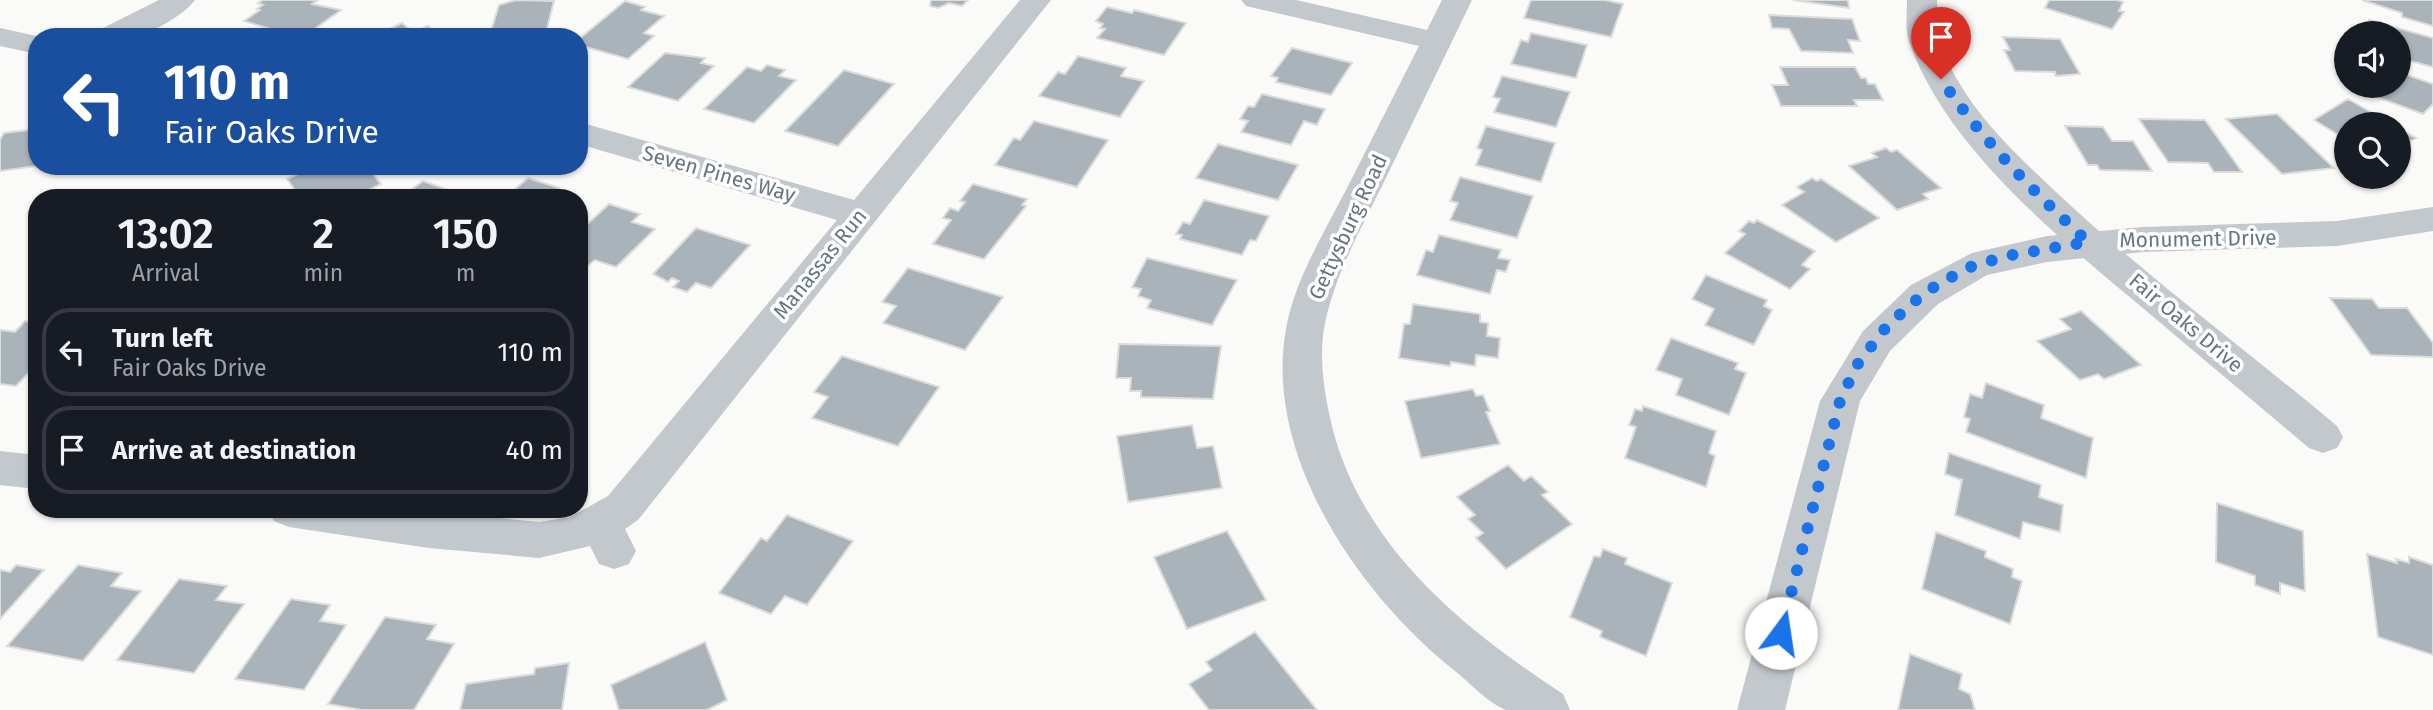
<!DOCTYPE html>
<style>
body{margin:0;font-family:"Fira Sans",sans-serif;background:#242831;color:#f1f3f6;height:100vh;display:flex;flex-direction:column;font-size:26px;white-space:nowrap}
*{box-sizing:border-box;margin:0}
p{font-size:23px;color:#9ea1a6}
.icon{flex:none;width:38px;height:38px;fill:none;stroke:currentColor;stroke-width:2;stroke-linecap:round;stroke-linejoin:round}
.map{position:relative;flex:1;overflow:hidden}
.drawer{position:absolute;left:28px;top:189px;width:560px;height:329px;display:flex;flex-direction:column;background:#171b24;border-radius:28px;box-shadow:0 2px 5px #0004}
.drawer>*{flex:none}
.hud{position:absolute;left:28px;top:28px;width:560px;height:147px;border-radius:28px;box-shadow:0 2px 5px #0004;background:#1a4fa0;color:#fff;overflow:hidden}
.tools{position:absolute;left:2334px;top:21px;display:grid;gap:14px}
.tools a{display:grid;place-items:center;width:77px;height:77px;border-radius:50%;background:#171b24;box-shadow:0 2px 5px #0004;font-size:35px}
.pin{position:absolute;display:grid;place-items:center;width:60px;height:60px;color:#fff;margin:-72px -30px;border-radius:50% 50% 50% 0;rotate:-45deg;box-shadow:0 0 7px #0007}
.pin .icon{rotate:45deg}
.me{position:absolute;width:77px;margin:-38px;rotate:14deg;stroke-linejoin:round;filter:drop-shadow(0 0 5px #0008)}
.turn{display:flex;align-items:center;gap:24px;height:147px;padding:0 21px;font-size:32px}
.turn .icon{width:91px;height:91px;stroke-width:2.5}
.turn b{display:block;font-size:49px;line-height:60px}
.eta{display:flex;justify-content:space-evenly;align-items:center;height:119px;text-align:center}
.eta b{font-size:42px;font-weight:600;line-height:49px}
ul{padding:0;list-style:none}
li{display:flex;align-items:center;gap:21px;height:88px;margin:0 14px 10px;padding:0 7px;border:4px solid #363941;border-radius:28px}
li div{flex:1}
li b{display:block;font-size:26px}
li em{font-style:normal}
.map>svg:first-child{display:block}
</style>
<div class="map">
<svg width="2433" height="710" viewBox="0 0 2433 710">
<rect width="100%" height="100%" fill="#fafaf8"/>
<!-- building -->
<path fill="#aab3b9" stroke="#dcdcda" stroke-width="2" d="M263,0H318L312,4L341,10L303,37H298L244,21L260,10L257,9L263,5L258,3Z
M516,0L554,1L545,36L489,37L499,5Z
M931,0H968L962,6L949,3L938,8L930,6Z
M1531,0H1605L1623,4L1611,37L1524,18Z
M1793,0H1848L1849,8Z
M2049,0H2117L2123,2L2119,11L2124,12L2112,29L2045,8Z
M2362,0H2433V26L2402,17V13Z
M625,1L645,7L641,10L664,16L644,33L654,36L628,59L579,45V39Z
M1107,7L1132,13L1134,10L1186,23L1164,55L1097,38L1105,29L1100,28L1103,24L1096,21Z
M1769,15L1852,19L1860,41L1848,40L1853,53L1801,51L1789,29L1772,28Z
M2369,20L2433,38V67L2399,58V33H2367Z
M402,23L414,33L428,26L441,37L378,35Z
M213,30L238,37H201Z
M1531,33L1587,45L1576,78L1511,64L1521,40L1528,42Z
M2003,37L2060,39L2080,74L2056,76L2055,72L2015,71L2004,50H2010Z
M1292,48L1352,63L1331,95L1276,82L1278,78L1271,76Z
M665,53L705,58L701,63L714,66L678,101L628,87Z
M1078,56L1126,68L1121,76L1144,81L1120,117L1039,96L1058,72L1065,74Z
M767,65L785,70L779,76L796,80L754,123L704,109L747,67L761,71Z
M1780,67H1855L1861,78H1866L1868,84H1875L1883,100H1854L1857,106H1781L1772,85H1788Z
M844,70L894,84L838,146L785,131Z
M2399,72L2433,84V104L2423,114L2363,92L2367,86H2399Z
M1502,76L1570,92L1556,127L1494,112L1500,99L1493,97Z
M1262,94L1325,109L1317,125L1304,121L1291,145L1241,132L1248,121L1240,119L1248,106L1254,107Z
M2348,99L2391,124H2347V140L2314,120Z
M2277,114L2334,168L2282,174L2226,119Z
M2139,119L2205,120L2242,172H2214L2208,163L2168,162Z
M1034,121L1108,140L1077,187L995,165L1014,138L1020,140Z
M37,124V166L0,171V140L4,133L28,130L31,125Z
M1486,126L1555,143L1541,182L1476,165L1482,150L1477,148Z
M2065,126L2103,127L2112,141H2133L2152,171L2100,170L2097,165H2088Z
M2399,129L2416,138L2399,147Z
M1218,144L1298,165L1278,200L1196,178Z
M1886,148L1891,152L1897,150L1941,188L1923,194L1928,199L1897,210L1849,166L1877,157L1872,153Z
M315,166H372L376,171L372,173L381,184L352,198H301L287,179Z
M1460,177L1533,196L1517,238L1450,220L1458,203L1450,201Z
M528,178L559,188L551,195L559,198H505Z
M1812,178L1817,181L1821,179L1879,218L1836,242L1782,205L1804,192L1797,187Z
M423,181L451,191L443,198H401Z
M973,184L1027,199L1022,205L1026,206L984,259L933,244L951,220L943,218L950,208L958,211L965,202L960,201Z
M1204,200L1269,216L1256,241L1250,240L1242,255L1180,239L1182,235L1176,234L1183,222L1190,224Z
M609,204L640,214L632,222L655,229L616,267L595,260L587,266L579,264V232Z
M1757,220L1815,251L1802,265L1810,269L1790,289L1725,253L1745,234L1739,231L1749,221L1754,223Z
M696,228L750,245L711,288L696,283L687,292L673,287L679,281L672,278L668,282L653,274Z
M1439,235L1501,250L1498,258L1510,260L1506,272L1497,270L1490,294L1417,275L1426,250L1433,252Z
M1147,258L1237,280L1212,325L1147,308L1151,300L1138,296L1141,289L1132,287Z
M908,268L1003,297L965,350L883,323L896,306L882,302Z
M1706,275L1767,300L1764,306L1772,310L1754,345L1705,325L1714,309L1692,299Z
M2330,298L2372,299L2379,308H2407L2433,343V357L2371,355Z
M1413,304L1480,314V322L1488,323L1487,336L1500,338L1498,358L1476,355L1475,366L1451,362L1450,366L1399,358L1404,324H1410Z
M2081,311L2141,365L2104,379L2098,374L2080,380L2037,341L2071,329L2060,319Z
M25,321L37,323V364L16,386L0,384V330L15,332Z
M1671,338L1738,363L1735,369L1746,373L1729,415L1676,395L1682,379L1656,370Z
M1119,344L1221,346L1213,399L1141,397V391H1130L1131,378H1116Z
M842,356L939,387L898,446L812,418L828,397L814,392Z
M1986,383L2044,405L2041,418L2093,438L2086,478L1966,432L1970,419L1964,417L1970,394L1982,398Z
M1473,389L1476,396L1483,395L1490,411L1486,412L1500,444L1421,458L1405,401Z
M1643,406L1716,431L1709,453L1715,456L1706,487L1625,458L1636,427L1629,425L1635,409L1642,411Z
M1192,425L1197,448L1213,446L1222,488L1128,502L1117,436Z
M1949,453L2041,485L2039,497L2063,505L2060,532L2023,522L2020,539L1955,515L1962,480L1945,474Z
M1508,465L1524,481L1531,476L1548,492L1542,495L1572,524L1506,569L1476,538L1483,533L1468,519L1475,515L1457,497Z
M2217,503L2303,531L2305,591L2280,583V594L2255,585V576L2216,562Z
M787,515L853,541L807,605L785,596L771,614L719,593L761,538L767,541Z
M1227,531L1266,600L1187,629L1154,557Z
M1936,532L1986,551L1985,557L2013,569L2012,577L2022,581L2010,624L1922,589Z
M1603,549L1627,558L1625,564L1672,583L1646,656L1600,637L1602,631L1570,617L1594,556L1600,557Z
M2367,554L2397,563L2396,559L2409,563V557L2433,565V655L2378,637Z
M16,565L44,570L0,619V570L10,572Z
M78,565L122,573L111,586L141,591L83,661L7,646Z
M179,579L227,586L216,600L244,604L194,673L117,660Z
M291,599L330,605L320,621L346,625L304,690L235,679Z
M385,617L436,625L427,639L454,644L414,710H362L328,704Z
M1255,632L1317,710H1209L1189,684L1212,670L1206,662Z
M705,642L727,700L707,710H619L611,685Z
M1910,654L1962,674L1959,689L1970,694L1975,710H1898Z
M569,663L562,710H460L466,684L534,674L535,668Z"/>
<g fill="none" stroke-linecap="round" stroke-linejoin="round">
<!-- minor -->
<path fill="#c3c8cc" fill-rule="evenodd" d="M159,0H195C184,15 151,34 132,37C120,39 106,37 93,37L97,31Z
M1020,0H1051L638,520L625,529L636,551L629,564L614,569L599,564L590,546L539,558L429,548L289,527L274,521L268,509H410L539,522L570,517L608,496L837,220L579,144V122L854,200Z
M1241,0H1296L1427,30L1442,0H1472C1442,62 1412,124 1382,186C1360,230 1335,275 1325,323C1319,353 1323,383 1329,413C1355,541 1459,626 1563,694L1570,710C1554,710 1520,710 1506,710C1488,703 1470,683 1455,671C1360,596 1263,456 1286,329C1295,279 1324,233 1347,188C1371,141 1395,93 1419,46L1246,6Z
M1907,0H1937C1938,30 1942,54 1958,81C1982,123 2021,159 2056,192C2144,275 2244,348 2337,426L2343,437L2337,448L2323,453L2309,448C2256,403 2203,359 2150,314C2064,242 1948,151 1909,42C1905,30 1907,13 1907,0Z
M0,28L41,37H37V54L0,46Z
M0,451L37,455V489L0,485Z"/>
<!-- tertiary -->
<path fill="#c3c8cc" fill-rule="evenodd" d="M2433,207V231L2337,246L2143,252L2047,262L1987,275L1938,304L1890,351L1860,401L1785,710H1737L1820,401L1863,331L1911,285L1972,253L2047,236L2143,227L2337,221Z"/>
</g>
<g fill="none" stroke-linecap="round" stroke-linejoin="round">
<!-- route -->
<path stroke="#1a73e8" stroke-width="12" stroke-dasharray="0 21.6" d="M1781,633L1840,401L1857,365L1887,326L1924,293L1967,268L2006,256L2088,242C2033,191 1983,141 1941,79"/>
</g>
<g text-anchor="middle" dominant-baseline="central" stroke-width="7" stroke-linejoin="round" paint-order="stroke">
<!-- street labels -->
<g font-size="21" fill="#657683" stroke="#fff">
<text transform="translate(719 174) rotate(16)">Seven Pines Way</text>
<text transform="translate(1348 227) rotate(-65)">Gettysburg Road</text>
<text transform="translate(2198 239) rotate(-1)">Monument Drive</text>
<text transform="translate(820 264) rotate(-51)">Manassas Run</text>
<text transform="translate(2186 323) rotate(40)">Fair Oaks Drive</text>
</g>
</g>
</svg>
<div class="tools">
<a><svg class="icon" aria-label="sound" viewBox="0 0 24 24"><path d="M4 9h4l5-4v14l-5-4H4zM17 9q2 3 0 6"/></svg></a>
<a><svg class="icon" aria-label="search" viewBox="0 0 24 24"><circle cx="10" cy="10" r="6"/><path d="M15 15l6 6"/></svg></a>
</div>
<div class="pin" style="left:1941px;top:79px;background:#d93025"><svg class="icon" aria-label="arrive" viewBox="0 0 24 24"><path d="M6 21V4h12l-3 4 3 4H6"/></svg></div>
<svg class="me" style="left:1781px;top:633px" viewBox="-20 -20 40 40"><circle r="19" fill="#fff"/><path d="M0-13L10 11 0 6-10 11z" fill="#1a73e8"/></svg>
<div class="hud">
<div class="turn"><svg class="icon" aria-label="left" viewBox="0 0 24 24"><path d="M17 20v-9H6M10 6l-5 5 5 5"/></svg><div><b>110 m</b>Fair Oaks Drive</div></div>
</div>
<section class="drawer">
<div class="eta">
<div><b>13:02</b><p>Arrival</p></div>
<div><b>2</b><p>min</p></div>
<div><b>150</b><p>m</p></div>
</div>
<ul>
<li><svg class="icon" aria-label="left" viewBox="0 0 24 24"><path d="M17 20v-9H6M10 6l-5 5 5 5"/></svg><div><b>Turn left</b><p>Fair Oaks Drive</p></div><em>110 m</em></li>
<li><svg class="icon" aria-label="arrive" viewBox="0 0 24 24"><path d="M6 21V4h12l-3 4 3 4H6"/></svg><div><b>Arrive at destination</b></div><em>40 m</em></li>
</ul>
</section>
</div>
